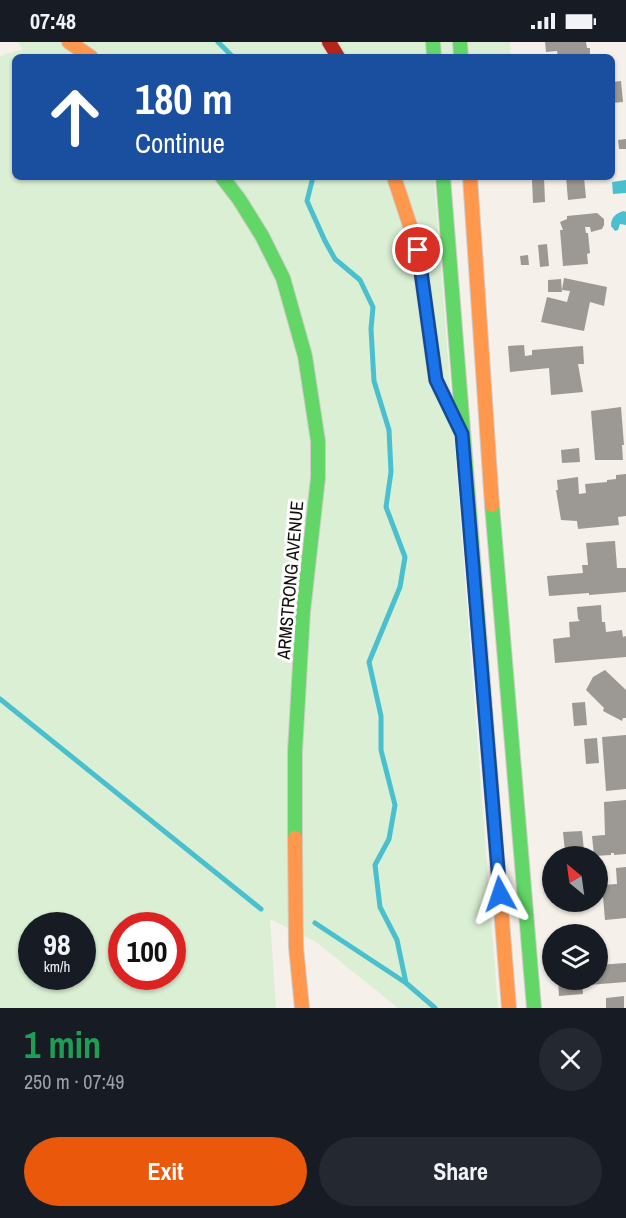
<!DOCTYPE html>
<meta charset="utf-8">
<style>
body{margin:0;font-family:"Archivo Narrow",sans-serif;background:#242831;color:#f1f3f6;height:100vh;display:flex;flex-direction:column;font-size:22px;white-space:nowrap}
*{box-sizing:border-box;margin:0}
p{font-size:20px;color:#9ea1a6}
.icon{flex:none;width:33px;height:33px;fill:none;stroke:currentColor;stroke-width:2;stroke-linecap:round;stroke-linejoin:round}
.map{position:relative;height:966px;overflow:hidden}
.drawer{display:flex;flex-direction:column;background:#171b24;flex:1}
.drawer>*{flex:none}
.hud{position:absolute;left:12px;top:12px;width:603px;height:126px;border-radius:9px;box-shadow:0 2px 4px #0004;background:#1a4fa0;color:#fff;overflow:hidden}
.needle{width:39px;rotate:331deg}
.tools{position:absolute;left:542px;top:804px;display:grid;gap:12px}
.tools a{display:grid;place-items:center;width:66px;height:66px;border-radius:50%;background:#171b24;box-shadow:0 2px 4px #0004;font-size:30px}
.speed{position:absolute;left:18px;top:870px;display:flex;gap:12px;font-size:30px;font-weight:700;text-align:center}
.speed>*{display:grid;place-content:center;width:78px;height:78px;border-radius:50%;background:#171b24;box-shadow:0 2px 4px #0004;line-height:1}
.speed small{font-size:15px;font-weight:400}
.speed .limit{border:9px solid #d22;background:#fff;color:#111}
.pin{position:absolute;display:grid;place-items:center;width:51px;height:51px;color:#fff;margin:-26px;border:3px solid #fff;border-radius:50%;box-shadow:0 2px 6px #0007}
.me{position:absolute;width:66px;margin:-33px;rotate:355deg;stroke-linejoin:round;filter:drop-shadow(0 0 4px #0008)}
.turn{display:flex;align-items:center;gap:21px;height:126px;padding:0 24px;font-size:27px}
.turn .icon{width:78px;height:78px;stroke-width:2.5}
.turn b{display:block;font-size:42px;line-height:51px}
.round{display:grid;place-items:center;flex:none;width:63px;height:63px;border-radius:32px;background:#242831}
.overview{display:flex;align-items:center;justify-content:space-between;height:102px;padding:0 24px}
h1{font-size:36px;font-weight:700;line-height:45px;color:#1e9e55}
.primary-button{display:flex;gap:12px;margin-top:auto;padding:12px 24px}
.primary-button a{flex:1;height:69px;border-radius:36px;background:#ea580c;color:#fff;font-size:24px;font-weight:700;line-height:69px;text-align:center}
.primary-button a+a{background:#242831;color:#f1f3f6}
.status{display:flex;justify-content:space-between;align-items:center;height:42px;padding:0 30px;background:#171b24;direction:ltr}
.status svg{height:16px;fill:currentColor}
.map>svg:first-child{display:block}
</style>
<div class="status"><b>07:48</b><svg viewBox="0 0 49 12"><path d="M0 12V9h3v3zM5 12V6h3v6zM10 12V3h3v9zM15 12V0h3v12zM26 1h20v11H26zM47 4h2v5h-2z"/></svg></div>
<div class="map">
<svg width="626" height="966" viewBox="0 0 626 966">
<rect width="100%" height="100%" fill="#f6f0ea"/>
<!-- green -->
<path fill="#daefd4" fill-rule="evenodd" d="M18,0H510L511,15H15V135H434L498,966H398L316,900L270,877L276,966H0V14L23,7ZM32,884H82V934H32ZM122,884H172V934H122Z"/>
<!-- water -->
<path fill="#4ac0cf" d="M626,138V151L613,152L612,140Z
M624,169L626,170V183L620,182L618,188L615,189L611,184C611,175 616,171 624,169Z"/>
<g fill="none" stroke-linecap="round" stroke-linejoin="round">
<!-- stream -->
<path stroke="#4ac0cf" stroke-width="5" d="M218,0L233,15
M313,135L307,159L325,199L335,217L360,238L373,265L371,287L374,339L389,388L391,430L386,465L405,515L400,545L369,620L381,674V708L395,763L389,797L375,823L380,865L397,898L406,941L435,966
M0,657L261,867
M315,881L406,941"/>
</g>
<!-- building -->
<path fill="#9c9894" d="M545,0H586L587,6H590V15H558L557,9L546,10Z
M621,39L623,60L612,61V40Z
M626,97V107H619L618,98Z
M524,135H544L545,160L533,161L532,138H524Z
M566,135H584L586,156L568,158Z
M597,171L604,177V183L602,187L591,190L590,185H585L586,191H588L590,211L587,212L588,222L563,224L560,188H563L560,180L567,177V174Z
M547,202L549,224L540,225L538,203Z
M528,213L529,223H521L520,214Z
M564,236L607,245L604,264L590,260L584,289L541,280L547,255L567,260L570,249L562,248Z
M561,237L562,250H548V238Z
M524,303L525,314L532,313V308L583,304L584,322H578L583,350L551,353L549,326L510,330L508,304Z
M621,365L624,403H622L623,418H595L591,369Z
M579,406L580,420L562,421L561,408Z
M626,432V474L618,475L619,483L578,487L577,479L561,478L556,448H558L557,438L578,435L579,452L586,451L585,442L607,440V438L616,437V433Z
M613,499H615L617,526H626V550L589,553V551L549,554L547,534L583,531L582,523H588L586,501Z
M601,563L602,580H605L606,590L622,588L623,595L626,594V615L555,621L553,597L570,595L569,580L580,579L578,577L577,565Z
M605,628L626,648V676H623L622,679L603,669L604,666L586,648L593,635Z
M585,660L587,683L574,684L572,661Z
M626,693V747L606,749L602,695Z
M597,696L599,721L586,722L584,697Z
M626,758V812L614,813V811H611V813L594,814L592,794L605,793L604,760Z
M582,789L584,808L565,810L563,790Z
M626,825V876L605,878L602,843L617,842L616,826Z
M626,921V940L588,943L587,938H597V923Z
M582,938L583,952L559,954L558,939Z
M624,954V966H606V956Z"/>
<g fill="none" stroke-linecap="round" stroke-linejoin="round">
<defs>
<path id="fast" d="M433,0L434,15
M460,0L461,15
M222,135L239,157L262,194L283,236L305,314L318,399V436L303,570L295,709V796
M443,135L488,704
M492,463L534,966"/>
<path id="slow" d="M69,0L91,15
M394,135L418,208L436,338L455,376
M470,135L492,463
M488,704L509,966
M295,796L296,905L302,966"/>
<path id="jam" d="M329,0L338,15"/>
</defs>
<!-- fast casing -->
<use href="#fast" stroke="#d1ccc8" stroke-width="16"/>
<!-- slow casing -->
<use href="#slow" stroke="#d1ccc8" stroke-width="16"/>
<!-- jam casing -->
<use href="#jam" stroke="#d1ccc8" stroke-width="16"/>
<!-- fast -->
<use href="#fast" stroke="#63d668" stroke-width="14"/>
<!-- slow -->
<use href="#slow" stroke="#ff974d" stroke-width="14"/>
<!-- jam -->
<use href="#jam" stroke="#b3261e" stroke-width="14"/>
</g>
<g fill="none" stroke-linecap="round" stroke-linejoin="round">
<defs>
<path id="route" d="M418,208L436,338L462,392L500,852"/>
</defs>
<!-- route casing -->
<use href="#route" stroke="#114b97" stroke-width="15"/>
<!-- route -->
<use href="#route" stroke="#1a73e8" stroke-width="10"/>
</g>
<g text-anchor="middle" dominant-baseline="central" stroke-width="6" stroke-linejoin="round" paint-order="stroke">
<!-- street labels -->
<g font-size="18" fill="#110e0b" stroke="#fff">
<text transform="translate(290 538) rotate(-85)">ARMSTRONG AVENUE</text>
</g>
</g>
</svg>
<div class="tools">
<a><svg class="needle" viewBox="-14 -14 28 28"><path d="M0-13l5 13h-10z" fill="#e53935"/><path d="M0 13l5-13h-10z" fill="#9ea1a6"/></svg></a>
<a><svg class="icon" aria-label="layers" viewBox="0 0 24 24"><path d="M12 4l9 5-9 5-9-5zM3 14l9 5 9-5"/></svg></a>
</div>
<div class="speed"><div>98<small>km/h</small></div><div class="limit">100</div></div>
<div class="pin" style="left:418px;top:208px;background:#d93025"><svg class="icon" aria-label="arrive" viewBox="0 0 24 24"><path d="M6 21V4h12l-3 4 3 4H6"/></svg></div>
<svg class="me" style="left:500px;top:852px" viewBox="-20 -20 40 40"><path d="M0-17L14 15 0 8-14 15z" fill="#1a73e8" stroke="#fff" stroke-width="4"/></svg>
<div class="hud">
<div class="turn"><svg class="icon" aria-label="ahead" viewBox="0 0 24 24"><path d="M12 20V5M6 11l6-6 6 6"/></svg><div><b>180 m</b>Continue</div></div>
</div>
</div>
<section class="drawer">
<div class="overview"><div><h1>1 min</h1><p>250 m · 07:49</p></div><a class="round"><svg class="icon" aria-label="close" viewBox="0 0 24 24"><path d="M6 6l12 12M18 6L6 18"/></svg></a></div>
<div class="primary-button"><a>Exit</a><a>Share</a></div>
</section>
